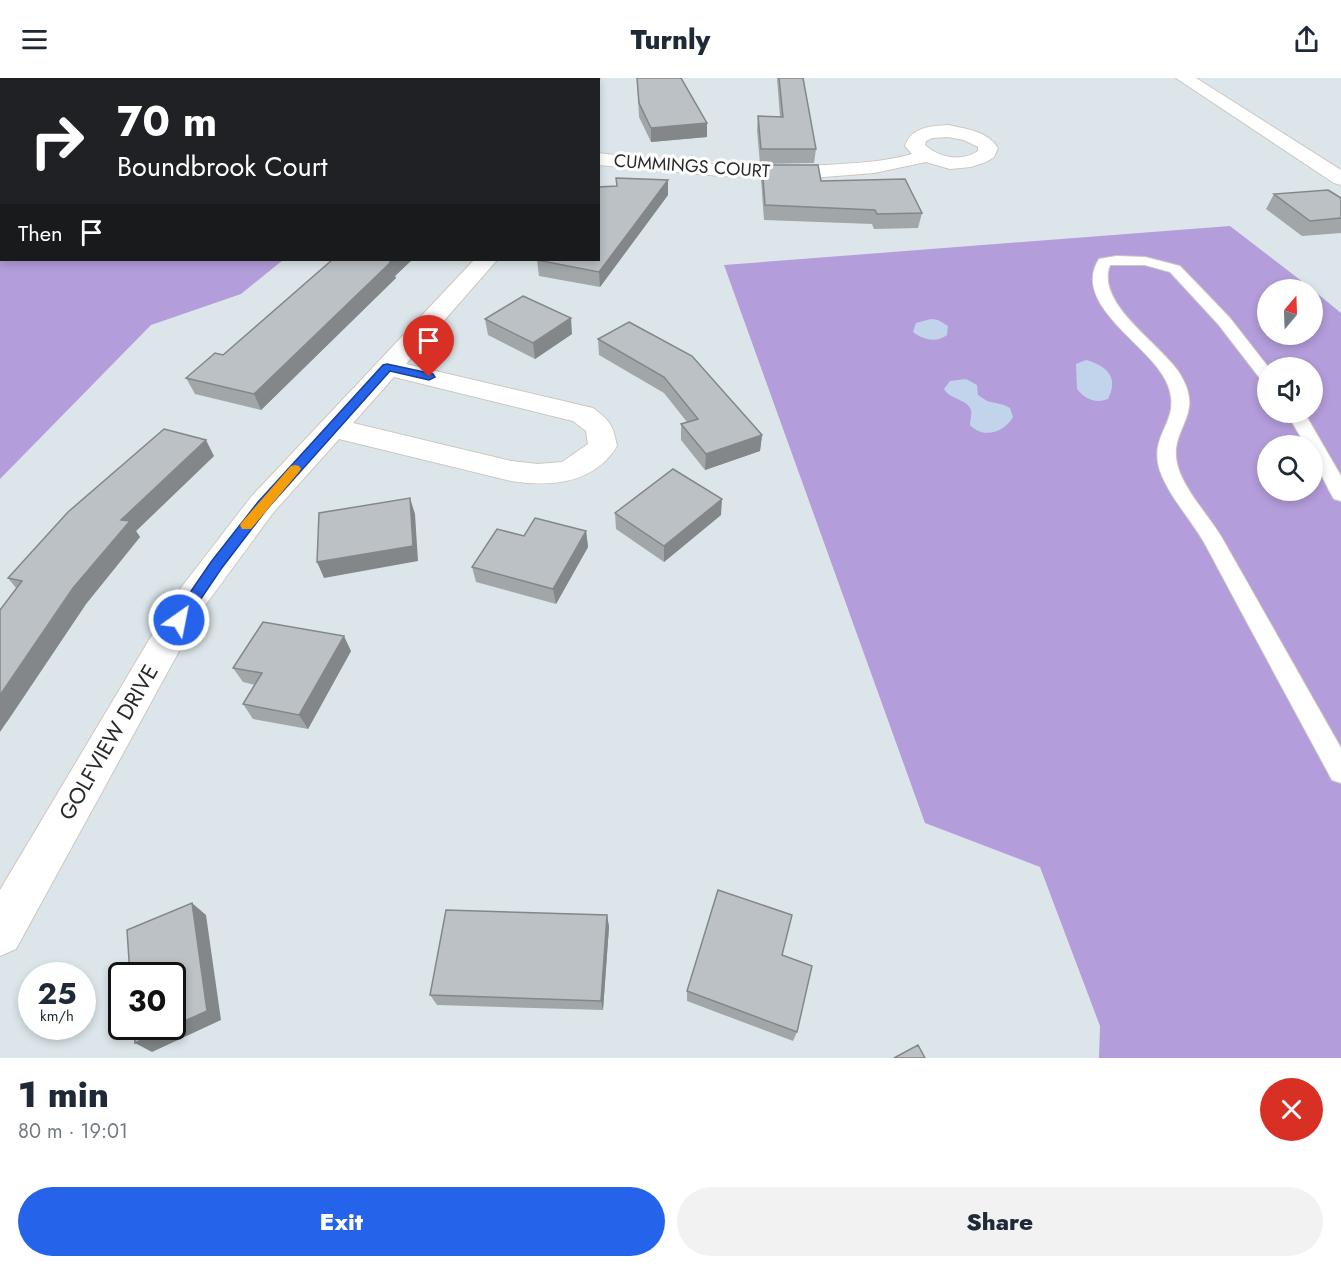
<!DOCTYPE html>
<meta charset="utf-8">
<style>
body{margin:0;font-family:Jost,sans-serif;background:#f2f2f3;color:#1f2937;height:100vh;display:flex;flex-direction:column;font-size:22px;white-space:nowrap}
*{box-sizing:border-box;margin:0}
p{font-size:20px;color:#747a83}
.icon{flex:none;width:33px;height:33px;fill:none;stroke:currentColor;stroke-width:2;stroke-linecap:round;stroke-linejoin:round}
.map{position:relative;height:980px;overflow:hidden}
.side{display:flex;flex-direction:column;background:#fff;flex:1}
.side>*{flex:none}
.hud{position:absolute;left:0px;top:0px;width:600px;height:183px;box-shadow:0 3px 9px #0003;background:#202124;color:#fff;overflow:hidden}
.needle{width:39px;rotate:19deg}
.tools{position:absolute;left:1257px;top:201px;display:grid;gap:12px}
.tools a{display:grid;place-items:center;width:66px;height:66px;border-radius:50%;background:#fff;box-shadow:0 3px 9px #0003;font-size:30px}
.speed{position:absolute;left:18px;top:884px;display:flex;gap:12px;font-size:30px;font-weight:700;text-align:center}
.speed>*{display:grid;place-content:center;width:78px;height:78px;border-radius:50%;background:#fff;box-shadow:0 3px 9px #0003;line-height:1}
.speed small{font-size:15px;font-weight:400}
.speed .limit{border:3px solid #111;border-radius:9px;background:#fff;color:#111}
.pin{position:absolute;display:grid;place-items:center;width:51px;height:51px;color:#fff;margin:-62px -26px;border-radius:50% 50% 50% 0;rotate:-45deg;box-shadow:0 0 6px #0007}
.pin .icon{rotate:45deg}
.me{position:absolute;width:66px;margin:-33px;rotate:33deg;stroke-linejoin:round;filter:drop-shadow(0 0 4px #0008)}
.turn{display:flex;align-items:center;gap:21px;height:126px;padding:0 18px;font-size:27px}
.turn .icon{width:78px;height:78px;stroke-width:2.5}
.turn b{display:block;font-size:42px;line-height:51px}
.then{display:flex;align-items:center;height:57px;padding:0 18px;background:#0003;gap:12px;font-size:22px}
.round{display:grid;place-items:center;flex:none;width:63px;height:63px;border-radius:32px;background:#f2f2f3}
.headline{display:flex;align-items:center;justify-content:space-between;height:102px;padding:0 18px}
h1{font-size:36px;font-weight:800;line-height:45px}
.cta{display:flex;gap:12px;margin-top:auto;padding:12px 18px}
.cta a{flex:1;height:69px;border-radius:36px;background:#2563eb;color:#fff;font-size:24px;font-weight:800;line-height:69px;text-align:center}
.cta a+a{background:#f2f2f3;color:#1f2937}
header{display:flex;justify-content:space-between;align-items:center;height:78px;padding:0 18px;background:#fff;font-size:27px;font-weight:800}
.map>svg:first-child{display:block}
</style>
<header><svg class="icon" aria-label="menu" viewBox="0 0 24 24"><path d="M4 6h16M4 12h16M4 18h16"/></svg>Turnly<svg class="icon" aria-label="share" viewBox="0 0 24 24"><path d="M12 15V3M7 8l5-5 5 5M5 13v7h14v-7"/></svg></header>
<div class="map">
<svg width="1341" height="980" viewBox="0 0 1341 980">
<rect width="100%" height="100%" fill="#dce6ea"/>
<!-- green -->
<path fill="#b49ddb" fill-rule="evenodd" d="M0,0H415L434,1L2,2V182H283L241,216L151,247L0,401Z
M1230,148L1312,211L1268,212V256H1312L1313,212L1341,235V980H1099L1100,948L1040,789L925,745L724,187ZM1268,290H1312V334H1268ZM1268,368H1312V412H1268Z"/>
<!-- sand -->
<path fill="#c2d4ec" d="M931,241L938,242L948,248L947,257C937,265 923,262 913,254L916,245Z
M1086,282C1107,288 1119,299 1108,321C1095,326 1085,321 1077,311L1076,286Z
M966,301L977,307L978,317L987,323L1004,327L1010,330L1013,339C1004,355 983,361 970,347C970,342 972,337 971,332C968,321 950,322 944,311L950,303Z"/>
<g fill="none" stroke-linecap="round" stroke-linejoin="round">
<defs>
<path id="lane" d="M1116,178L1145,179L1180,188L1230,240L1269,290H1268V304L1262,303L1218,246L1170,194L1145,187H1110C1095,225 1158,264 1178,293C1210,341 1162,350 1180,395C1190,419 1209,438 1222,460C1262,530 1301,600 1341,670V705L1332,702C1290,624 1247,545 1205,466C1191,441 1170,420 1160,393C1147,354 1185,343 1166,303C1150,267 1070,226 1099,181Z
M1286,334H1304L1341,398V423L1334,421L1331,416L1312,379V368H1306Z"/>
<path id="street" d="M584,0H600L598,5V2Z
M1176,0H1196L1341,92V107L1334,105Z
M948,47C967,51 987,53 998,70L994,79L986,84L971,89L950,91L926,84L874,95L811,100L720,98L598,87V75C674,84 750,91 826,87C855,85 885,84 912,76L905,68C911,49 931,48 948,47ZM948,59L964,62L978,69V73C962,84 939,80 925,67L926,63L932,60Z
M474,182H497L406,286L593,330C610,343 613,347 617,368C594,406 551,409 511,403L339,361L273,435L201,533L16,871L0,878V812L177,515L251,419ZM394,299L573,343L586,353L588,366L562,384L538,386L511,383L353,345Z"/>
</defs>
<!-- lane casing -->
<use href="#lane" stroke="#cec7c0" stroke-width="2"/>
<!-- street casing -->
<use href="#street" stroke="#cec7c0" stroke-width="2"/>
<!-- lane -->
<use href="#lane" fill="#fff" fill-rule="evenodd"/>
<!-- street -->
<use href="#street" fill="#fff" fill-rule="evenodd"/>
</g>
<!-- wall -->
<path fill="#a1a6a9" d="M503,0H544V2H503Z
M637,0H681L707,45V59L651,64L639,39Z
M777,0H803L816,71L814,85L760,86L757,52L758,38L780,39Z
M762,87L821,103L922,135L918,150L874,151L872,146L764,142L761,101Z
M1274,116L1341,120V155L1302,158L1266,131Z
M668,117L600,209L539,198L537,182H598Z
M411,182L395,198L396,200L261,332L195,316L186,300L223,277Z
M485,241L572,256L535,281L488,257Z
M629,244L762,357L760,373L705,392L681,362V346L687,344L664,315L599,277L598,261Z
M214,378L136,453L140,459L86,526L7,644L16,510L8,500Z
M615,435L721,437L664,484L616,451Z
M586,453L588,469L556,526L476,504L472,489L524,458Z
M351,573L308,651L253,641L243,626L255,607L243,604L233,590Z
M607,837L609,849L603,932L437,927L430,917Z
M782,877L797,954L793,963L687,923V913Z"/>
<!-- shaded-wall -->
<path fill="#83878a" d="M707,45V59L651,64V50Z
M668,102V117L600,209L599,194Z
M392,182H412L395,198L396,200L261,332L254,316Z
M571,240L572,256L535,281L533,265Z
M762,357L760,373L705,392L706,376Z
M206,362L214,378L136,453L140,459L86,526L0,654V617L121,442Z
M410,420L415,436L418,483L324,500L317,484Z
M722,421L721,437L664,484V468Z
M586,453L588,469L556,526L553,511Z
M344,558L351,573L308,651L299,637Z
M192,825L206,837L221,942L152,974L135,965Z
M607,837L609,849L603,932L601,923Z"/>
<!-- building -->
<path fill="#bbc1c5" stroke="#83878a" stroke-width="1.5" d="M525,0H541V2H524Z
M637,0H681L707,45L651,50L639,25Z
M779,0H803L816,71H761L758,38L783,39Z
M762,87H818L821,103L905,101L922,135L877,136L875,132L765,127Z
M616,100L668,102L599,194L537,182H598V109L617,108Z
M1328,112L1341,120V140L1310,143L1274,116Z
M332,182H392L390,184H391L254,316L186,300L215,275L223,277Z
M523,218L571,240L533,265L485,241Z
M629,244L692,278L762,357L706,376L681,346L698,341L664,299L598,261Z
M164,351L206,362L121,442L130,443L73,510L0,617V532L22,503L8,500L68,434Z
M673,391L722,421L664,468L615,435Z
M410,420L413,468L317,484L319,435Z
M535,440L586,453L553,511L472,489L497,451L524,458Z
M263,544L344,558L299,637L243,626L262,595L233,590Z
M718,812L792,837L782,877L812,888L797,954L687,913Z
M192,825L207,933L135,965L134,948H172V897H130L127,852Z
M446,832L607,837L601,923L430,917Z
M918,967L925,980H894Z"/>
<!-- route -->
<path fill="#2563eb" stroke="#184099" stroke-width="1.5" d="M387,286L433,296L435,299L429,302L390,293L267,431L221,491L184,546H174L171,542L174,538L211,484L258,424L383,287Z"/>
<!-- slow -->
<path fill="#f59e0b" d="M295,387L299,388L301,391L299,394L251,451H242L240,447L242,444L291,388Z"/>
<g text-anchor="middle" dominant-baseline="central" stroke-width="6" stroke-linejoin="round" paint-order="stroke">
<!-- far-street labels -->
<g font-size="18" fill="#292929" stroke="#fff">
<text transform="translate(692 88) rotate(4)">CUMMINGS COURT</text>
</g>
<!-- street labels -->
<g font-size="22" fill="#292929" stroke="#fff">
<text transform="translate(108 664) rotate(-60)">GOLFVIEW DRIVE</text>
</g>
</g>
</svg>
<div class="tools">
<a><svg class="needle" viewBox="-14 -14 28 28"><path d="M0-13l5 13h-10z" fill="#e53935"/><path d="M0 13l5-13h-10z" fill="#747a83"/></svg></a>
<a><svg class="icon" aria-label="sound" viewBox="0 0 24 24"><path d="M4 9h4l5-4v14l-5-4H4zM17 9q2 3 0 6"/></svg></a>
<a><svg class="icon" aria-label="search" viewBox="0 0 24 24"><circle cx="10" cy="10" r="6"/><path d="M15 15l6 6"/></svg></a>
</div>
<div class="speed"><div>25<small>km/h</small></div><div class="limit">30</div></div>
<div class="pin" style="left:429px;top:299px;background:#d93025"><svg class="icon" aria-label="arrive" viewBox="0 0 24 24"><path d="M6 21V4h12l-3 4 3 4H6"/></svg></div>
<svg class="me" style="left:179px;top:542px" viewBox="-20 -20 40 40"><circle r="17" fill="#2563eb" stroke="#fff" stroke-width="3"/><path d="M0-11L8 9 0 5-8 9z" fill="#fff"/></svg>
<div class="hud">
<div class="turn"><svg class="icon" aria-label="right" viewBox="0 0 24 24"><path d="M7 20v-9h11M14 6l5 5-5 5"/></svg><div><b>70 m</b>Boundbrook Court</div></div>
<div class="then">Then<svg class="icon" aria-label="arrive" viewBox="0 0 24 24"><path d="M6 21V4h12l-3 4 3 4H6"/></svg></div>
</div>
</div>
<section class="side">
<div class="headline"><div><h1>1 min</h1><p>80 m · 19:01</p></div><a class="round" style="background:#d93025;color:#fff"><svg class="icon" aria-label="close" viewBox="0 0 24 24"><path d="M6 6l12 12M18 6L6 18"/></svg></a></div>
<div class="cta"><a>Exit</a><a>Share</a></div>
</section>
